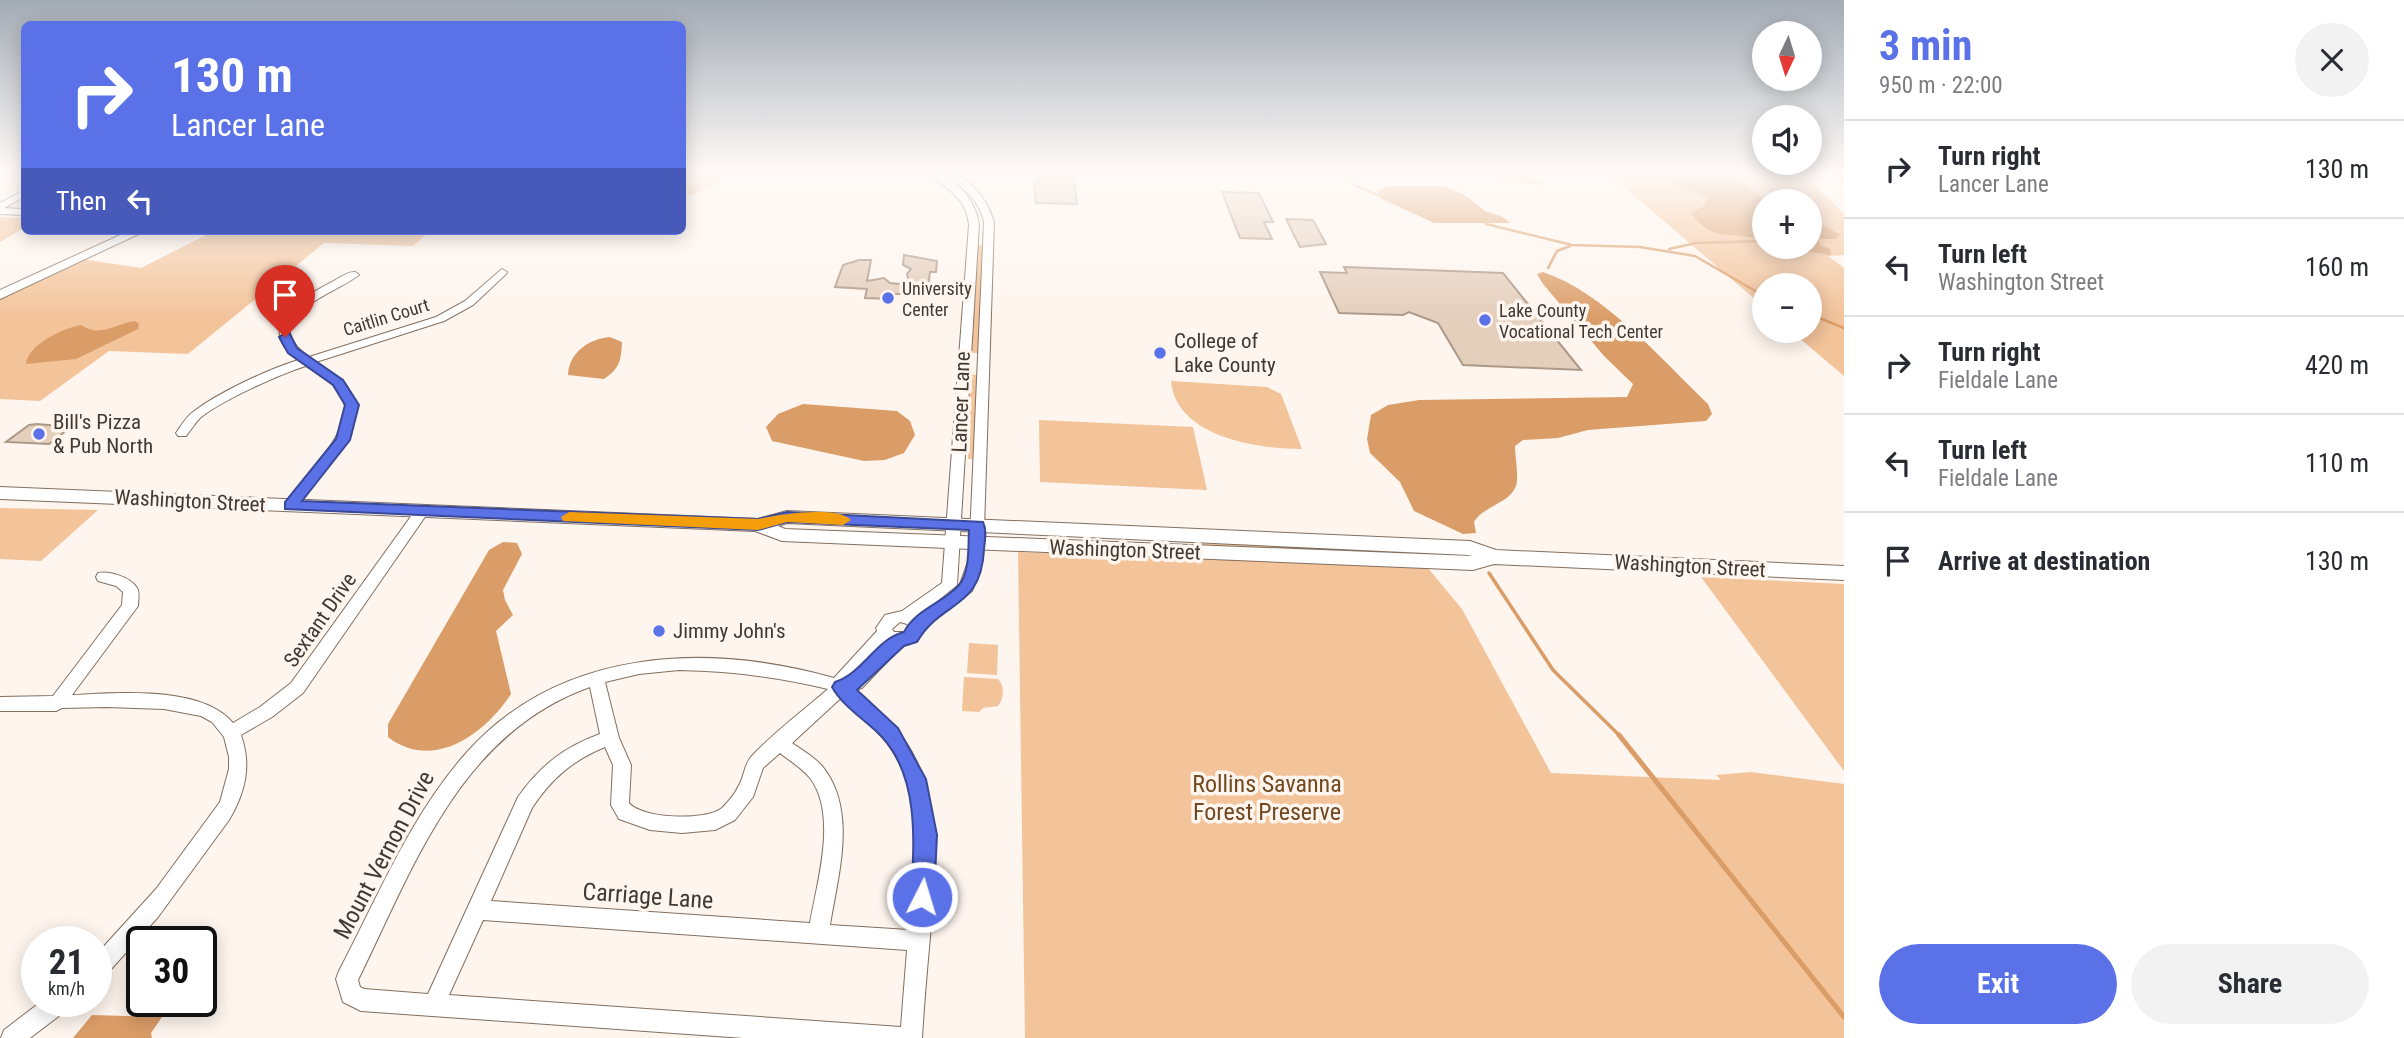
<!DOCTYPE html>
<meta charset="utf-8">
<style>
body{margin:0;font-family:"Roboto Condensed",sans-serif;background:#f2f2f3;color:#2b2b33;height:100vh;display:flex;flex-direction:column;font-size:26px;white-space:nowrap}
*{box-sizing:border-box;margin:0}
p{font-size:23px;color:#7c7c81}
.icon{flex:none;width:38px;height:38px;fill:none;stroke:currentColor;stroke-width:2;stroke-linecap:round;stroke-linejoin:round}
.map{position:relative;flex:1;overflow:hidden}
.side{display:flex;flex-direction:column;background:#fff;width:560px}
.side>*{flex:none}
.guide{position:absolute;left:21px;top:21px;width:665px;height:214px;border-radius:10px;box-shadow:0 4px 18px #0003;background:#5a71e8;color:#fff;overflow:hidden}
.needle{width:46px;rotate:184deg}
.fabs{position:absolute;left:1752px;top:21px;display:grid;gap:14px}
.fabs a{display:grid;place-items:center;width:70px;height:70px;border-radius:50%;background:#fff;box-shadow:0 4px 18px #0003;font-size:35px}
.speed{position:absolute;left:21px;top:926px;display:flex;gap:14px;font-size:35px;font-weight:700;text-align:center}
.speed>*{display:grid;place-content:center;width:91px;height:91px;border-radius:50%;background:#fff;box-shadow:0 4px 18px #0003;line-height:1}
.speed small{font-size:18px;font-weight:400}
.speed .limit{border:4px solid #111;border-radius:10px;background:#fff;color:#111}
.pin{position:absolute;display:grid;place-items:center;width:60px;height:60px;color:#fff;margin:-72px -30px;border-radius:50% 50% 50% 0;rotate:-45deg;box-shadow:0 0 7px #0007}
.pin .icon{rotate:45deg}
.me{position:absolute;width:77px;margin:-38px;rotate:5deg;stroke-linejoin:round;filter:drop-shadow(0 0 5px #0008)}
.turn{display:flex;align-items:center;gap:24px;height:147px;padding:0 35px;font-size:32px}
.turn .icon{width:91px;height:91px;stroke-width:2.5}
.turn b{display:block;font-size:49px;line-height:60px}
.then{display:flex;align-items:center;height:66px;padding:0 35px;background:#0003;gap:14px;font-size:26px}
.round{display:grid;place-items:center;flex:none;width:74px;height:74px;border-radius:37px;background:#f2f2f3}
.summary{display:flex;align-items:center;justify-content:space-between;height:119px;padding:0 35px}
h1{font-size:42px;font-weight:700;line-height:52px;color:#5a71e8}
.button{display:flex;gap:14px;margin-top:auto;padding:14px 35px}
.button a{flex:1;height:80px;border-radius:42px;background:#5a71e8;color:#fff;font-size:28px;font-weight:700;line-height:80px;text-align:center}
.button a+a{background:#f2f2f3;color:#2b2b33}
ul{padding:0;list-style:none}
li{display:flex;align-items:center;gap:21px;height:98px;padding:0 35px;border-top:2px solid #e1e1e2}
li div{flex:1}
li b{display:block;font-size:26px}
li em{font-style:normal}
main{display:flex;flex:1;min-height:0}
.map>svg:first-child{display:block}
</style>
<main>
<div class="map">
<svg width="1844" height="1038" viewBox="0 0 1844 1038">
<rect width="100%" height="100%" fill="#fef5ee"/>
<!-- green -->
<path fill="#f3c39a" fill-rule="evenodd" d="M683,172H725L718,184L683,198Z
M1493,172H1521L1548,185L1505,182Z
M1607,172H1802L1844,214V255L1828,256L1844,268V376L1791,331H1810V285H1764V307ZM1764,201H1810V247H1764Z
M0,217L24,218V228L0,242Z
M214,231H430L413,246L324,243L188,354L109,351L40,401L0,399V297L81,259L141,268Z
M977,245H984L978,353H972Z
M970,374L977,375L973,459H968Z
M1171,381L1267,387L1281,394L1302,449C1258,449 1176,437 1171,381Z
M1039,420L1193,427L1207,490L1040,482Z
M0,508L98,510L41,561L0,559Z
M1267,543L1445,552L1448,557L1182,547L1180,544Z
M1018,552L1427,567L1462,609L1551,773L1721,780L1716,775L1751,772L1844,784V1038H1025Z
M1701,577L1844,584V771Z
M969,643L998,645L997,675L967,673Z
M964,677L998,679C1005,686 1004,699 998,706L983,708L979,712L962,711Z"/>
<!-- water -->
<path fill="#db9d68" d="M1651,172H1728L1768,201H1764V242C1736,228 1714,246 1691,213L1704,206L1707,198Z
M1387,186H1445L1468,197L1485,211L1503,217L1510,223H1434L1380,198L1378,191Z
M1810,217L1840,235L1836,239H1818L1820,245L1830,249L1831,255L1774,247H1810Z
M1543,272C1605,293 1661,359 1708,404L1712,414L1706,421L1588,430L1558,438L1523,440L1515,446C1515,457 1519,476 1516,486C1509,504 1483,506 1474,522L1476,533L1463,534L1414,511L1400,482L1370,453L1367,439L1371,415L1388,405L1419,400L1627,397L1633,384L1604,356L1543,284L1537,274Z
M135,321L139,324L138,329L76,359L26,364C28,344 64,328 81,325C101,338 114,324 135,321Z
M610,337L622,342C621,361 620,368 604,379L568,375C569,353 588,339 610,337Z
M803,404L897,411L910,421L915,435L904,453L885,460L864,461L772,441L766,427L778,414Z
M503,542L517,543L522,554L503,590L505,600L513,615L496,631L511,694C485,734 433,772 388,737V724L489,550Z
M92,1015L162,1017L151,1033L152,1038H73Z"/>
<g fill="none" stroke-linecap="round" stroke-linejoin="round">
<!-- stream-far2 -->
<path stroke="#db9d68" stroke-width="2.5" d="M1349,176L1353,181
M1355,185L1384,198
M1486,224L1572,245L1640,247L1695,256L1764,296
M1669,249L1696,243L1764,241
M1548,268L1557,251L1570,246
M1810,314L1844,328"/>
<!-- stream-far1 -->
<path stroke="#db9d68" stroke-width="3.5" d="M1489,573L1553,670L1621,737"/>
<!-- stream -->
<path stroke="#db9d68" stroke-width="5" d="M1619,735L1844,1017"/>
</g>
<!-- building -->
<path fill="#e4cebc" stroke="#ad9887" stroke-width="2" d="M1038,177L1074,178L1077,204L1036,203L1034,182H1038Z
M1222,192L1259,193L1273,222H1264L1272,239L1240,238Z
M1286,219L1313,220L1326,244L1300,247Z
M904,255L937,261L936,272H930L929,279L931,294H891L890,299L865,298L867,289L835,287L843,265L859,260H871L867,281L884,278L890,283L910,285L907,274L911,269L903,265Z
M1344,267L1503,273L1581,370L1463,365L1438,323L1409,312L1403,315L1339,313L1320,272L1347,273Z
M37,424L71,427L49,444L6,442L29,425Z"/>
<g fill="none" stroke-linecap="round" stroke-linejoin="round">
<defs>
<path id="minor" d="M925,172C953,172 976,199 979,225L957,585L919,616L960,584L969,559L984,222C978,196 961,187 941,172C967,172 987,198 994,222L983,559L972,591L925,628L917,641L903,645L862,688L855,690C872,708 893,722 907,744C944,802 935,871 930,937C927,970 924,1004 922,1038H744L361,1011L343,1002L336,979L339,971C378,897 411,814 468,751C561,648 707,642 834,678L877,631L876,628L885,615L902,611L942,583L969,225C966,196 946,188 925,172ZM900,622L907,624L909,628L906,632H894L892,629ZM679,670C730,671 779,677 828,689C803,711 774,732 751,757C744,765 744,778 738,787C735,794 727,803 722,808C707,821 642,819 629,803L631,765L619,738L605,682L639,674ZM590,687L600,734C564,747 540,766 518,797L428,994L364,989L360,987L358,980C414,866 460,733 590,687ZM842,697C856,713 874,726 887,743C927,796 916,869 909,930L830,925C838,875 858,810 822,766C813,756 802,750 792,743ZM605,747L613,765L611,805L619,819L650,830L682,833L715,830L735,820L753,797L763,768L780,753C790,761 802,768 810,778C838,815 817,882 810,923L491,901L532,808C551,779 573,760 605,747ZM483,920L907,950L901,1027L449,995Z
M1834,172H1843L1844,180Z
M21,192H24V197L4,208L24,209V215L0,214V203Z
M502,269L507,272L506,274L473,305L444,321L316,362L346,385L358,405L349,440L295,509H285L283,506C299,483 354,431 344,402C339,385 320,375 306,366C280,374 220,401 200,418C195,423 191,430 186,436H178L176,433C181,426 186,417 193,412C219,392 267,370 298,360C255,328 297,300 330,283C336,280 348,271 355,272C356,272 358,274 359,275C335,294 253,318 309,357L436,317L465,301Z
M422,507L429,511L303,693L272,717L241,735C252,766 245,793 229,820L158,917L104,977L96,980V955L156,889L220,802L229,769V757L224,737L212,722L201,716L164,709L107,707L62,708L56,711H0V697L53,696L122,605L123,592L116,586L98,581L96,577L98,573C109,571 131,577 137,588C140,592 138,601 138,606L72,695C118,693 201,685 233,723L260,707L291,683L417,508Z
M42,1001H71L68,1009L30,1038H1L4,1030Z"/>
<path id="major" d="M129,231H145L0,299V290Z
M0,487L758,519L787,511L1470,541L1496,550L1844,566V580L1494,564L1473,570L782,541L755,531L0,499ZM787,523L1468,555L1472,556L785,529L778,526Z"/>
</defs>
<!-- minor casing -->
<use href="#minor" stroke="#836f5f" stroke-width="2"/>
<!-- major casing -->
<use href="#major" stroke="#836f5f" stroke-width="2"/>
<!-- minor -->
<use href="#minor" fill="#fff" fill-rule="evenodd"/>
<!-- major -->
<use href="#major" fill="#fff" fill-rule="evenodd"/>
</g>
<!-- sky -->
<linearGradient id="sky" x2="0" y2="1"><stop stop-color="#a3abb5"/><stop offset="0.54" stop-color="#fffaf7"/><stop offset="1" stop-color="#fffaf7" stop-opacity="0"/></linearGradient>
<rect width="1844" height="318" fill="url(#sky)"/>
<!-- route -->
<path fill="#5a71e8" stroke="#3a4997" stroke-width="2" d="M285,333L290,334L297,348L343,380L359,405L350,440L302,501L758,519L787,512L983,522C987,530 985,540 984,549C981,611 942,599 917,642L904,646L857,690L898,728L926,779L937,835L934,897L930,904L922,907L914,904L911,897C914,845 920,778 882,737C867,721 843,707 832,687L835,682C863,673 876,639 904,632C916,609 943,603 959,585C970,572 968,547 969,530L787,522L758,530L285,509V502L336,439L345,405L333,385L288,353L279,337Z"/>
<!-- slow -->
<path fill="#f59e0b" d="M569,512L758,519C776,515 837,505 851,520L843,525L787,522L758,530L563,521L561,517Z"/>
<!-- markers -->
<g fill="#5a71e8" stroke="#fef5ee" stroke-width="2.5">
<circle cx="888" cy="298" r="7"/>
<circle cx="1485" cy="320" r="7"/>
<circle cx="1160" cy="353" r="7"/>
<circle cx="39" cy="434" r="7"/>
<circle cx="659" cy="631" r="7"/>
</g>
<g text-anchor="middle" dominant-baseline="central" stroke-width="7" stroke-linejoin="round" paint-order="stroke">
<!-- far-poi labels -->
<g font-size="18" fill="#413831" stroke="#fef5ee" text-anchor="start">
<text x="902" y="288">University<tspan x="902" dy="21">Center</tspan></text>
<text x="1499" y="310">Lake County<tspan x="1499" dy="21">Vocational Tech Center</tspan></text>
</g>
<!-- far-street labels -->
<g font-size="18" fill="#413831" stroke="#fef5ee">
<text transform="translate(386 317) rotate(-17)">Caitlin Court</text>
</g>
<!-- poi labels -->
<g font-size="21" fill="#413831" stroke="#fef5ee" text-anchor="start">
<text x="1174" y="341">College of<tspan x="1174" dy="24">Lake County</tspan></text>
<text x="53" y="422">Bill's Pizza<tspan x="53" dy="24">&amp; Pub North</tspan></text>
<text x="673" y="631">Jimmy John's</text>
</g>
<!-- street labels -->
<g font-size="21" fill="#413831" stroke="#fef5ee">
<text transform="translate(961 402) rotate(-88)">Lancer Lane</text>
<text transform="translate(190 501) rotate(3)">Washington Street</text>
<text transform="translate(1125 550) rotate(2)">Washington Street</text>
<text transform="translate(1690 566) rotate(3)">Washington Street</text>
<text transform="translate(320 620) rotate(-55)">Sextant Drive</text>
</g>
<!-- near-park labels -->
<g font-size="24" fill="#724820" stroke="#fef5ee">
<text x="1267" y="784">Rollins Savanna<tspan x="1267" dy="28">Forest Preserve</tspan></text>
</g>
<!-- near-street labels -->
<g font-size="24" fill="#413831" stroke="#fef5ee">
<text transform="translate(384 855) rotate(-62)">Mount Vernon Drive</text>
<text transform="translate(648 896) rotate(4)">Carriage Lane</text>
</g>
</g>
</svg>
<div class="fabs">
<a><svg class="needle" viewBox="-14 -14 28 28"><path d="M0-13l5 13h-10z" fill="#e53935"/><path d="M0 13l5-13h-10z" fill="#7c7c81"/></svg></a>
<a><svg class="icon" aria-label="sound" viewBox="0 0 24 24"><path d="M4 9h4l5-4v14l-5-4H4zM17 9q2 3 0 6"/></svg></a>
<a>+</a>
<a>−</a>
</div>
<div class="speed"><div>21<small>km/h</small></div><div class="limit">30</div></div>
<div class="pin" style="left:285px;top:337px;background:#d93025"><svg class="icon" aria-label="arrive" viewBox="0 0 24 24"><path d="M6 21V4h12l-3 4 3 4H6"/></svg></div>
<svg class="me" style="left:922px;top:897px" viewBox="-20 -20 40 40"><circle r="17" fill="#5a71e8" stroke="#fff" stroke-width="3"/><path d="M0-11L8 9 0 5-8 9z" fill="#fff"/></svg>
<div class="guide">
<div class="turn"><svg class="icon" aria-label="right" viewBox="0 0 24 24"><path d="M7 20v-9h11M14 6l5 5-5 5"/></svg><div><b>130 m</b>Lancer Lane</div></div>
<div class="then">Then<svg class="icon" aria-label="left" viewBox="0 0 24 24"><path d="M17 20v-9H6M10 6l-5 5 5 5"/></svg></div>
</div>
</div>
<section class="side">
<div class="summary"><div><h1>3 min</h1><p>950 m · 22:00</p></div><a class="round"><svg class="icon" aria-label="close" viewBox="0 0 24 24"><path d="M6 6l12 12M18 6L6 18"/></svg></a></div>
<ul>
<li><svg class="icon" aria-label="right" viewBox="0 0 24 24"><path d="M7 20v-9h11M14 6l5 5-5 5"/></svg><div><b>Turn right</b><p>Lancer Lane</p></div><em>130 m</em></li>
<li><svg class="icon" aria-label="left" viewBox="0 0 24 24"><path d="M17 20v-9H6M10 6l-5 5 5 5"/></svg><div><b>Turn left</b><p>Washington Street</p></div><em>160 m</em></li>
<li><svg class="icon" aria-label="right" viewBox="0 0 24 24"><path d="M7 20v-9h11M14 6l5 5-5 5"/></svg><div><b>Turn right</b><p>Fieldale Lane</p></div><em>420 m</em></li>
<li><svg class="icon" aria-label="left" viewBox="0 0 24 24"><path d="M17 20v-9H6M10 6l-5 5 5 5"/></svg><div><b>Turn left</b><p>Fieldale Lane</p></div><em>110 m</em></li>
<li><svg class="icon" aria-label="arrive" viewBox="0 0 24 24"><path d="M6 21V4h12l-3 4 3 4H6"/></svg><div><b>Arrive at destination</b></div><em>130 m</em></li>
</ul>
<div class="button"><a>Exit</a><a>Share</a></div>
</section>
</main>
